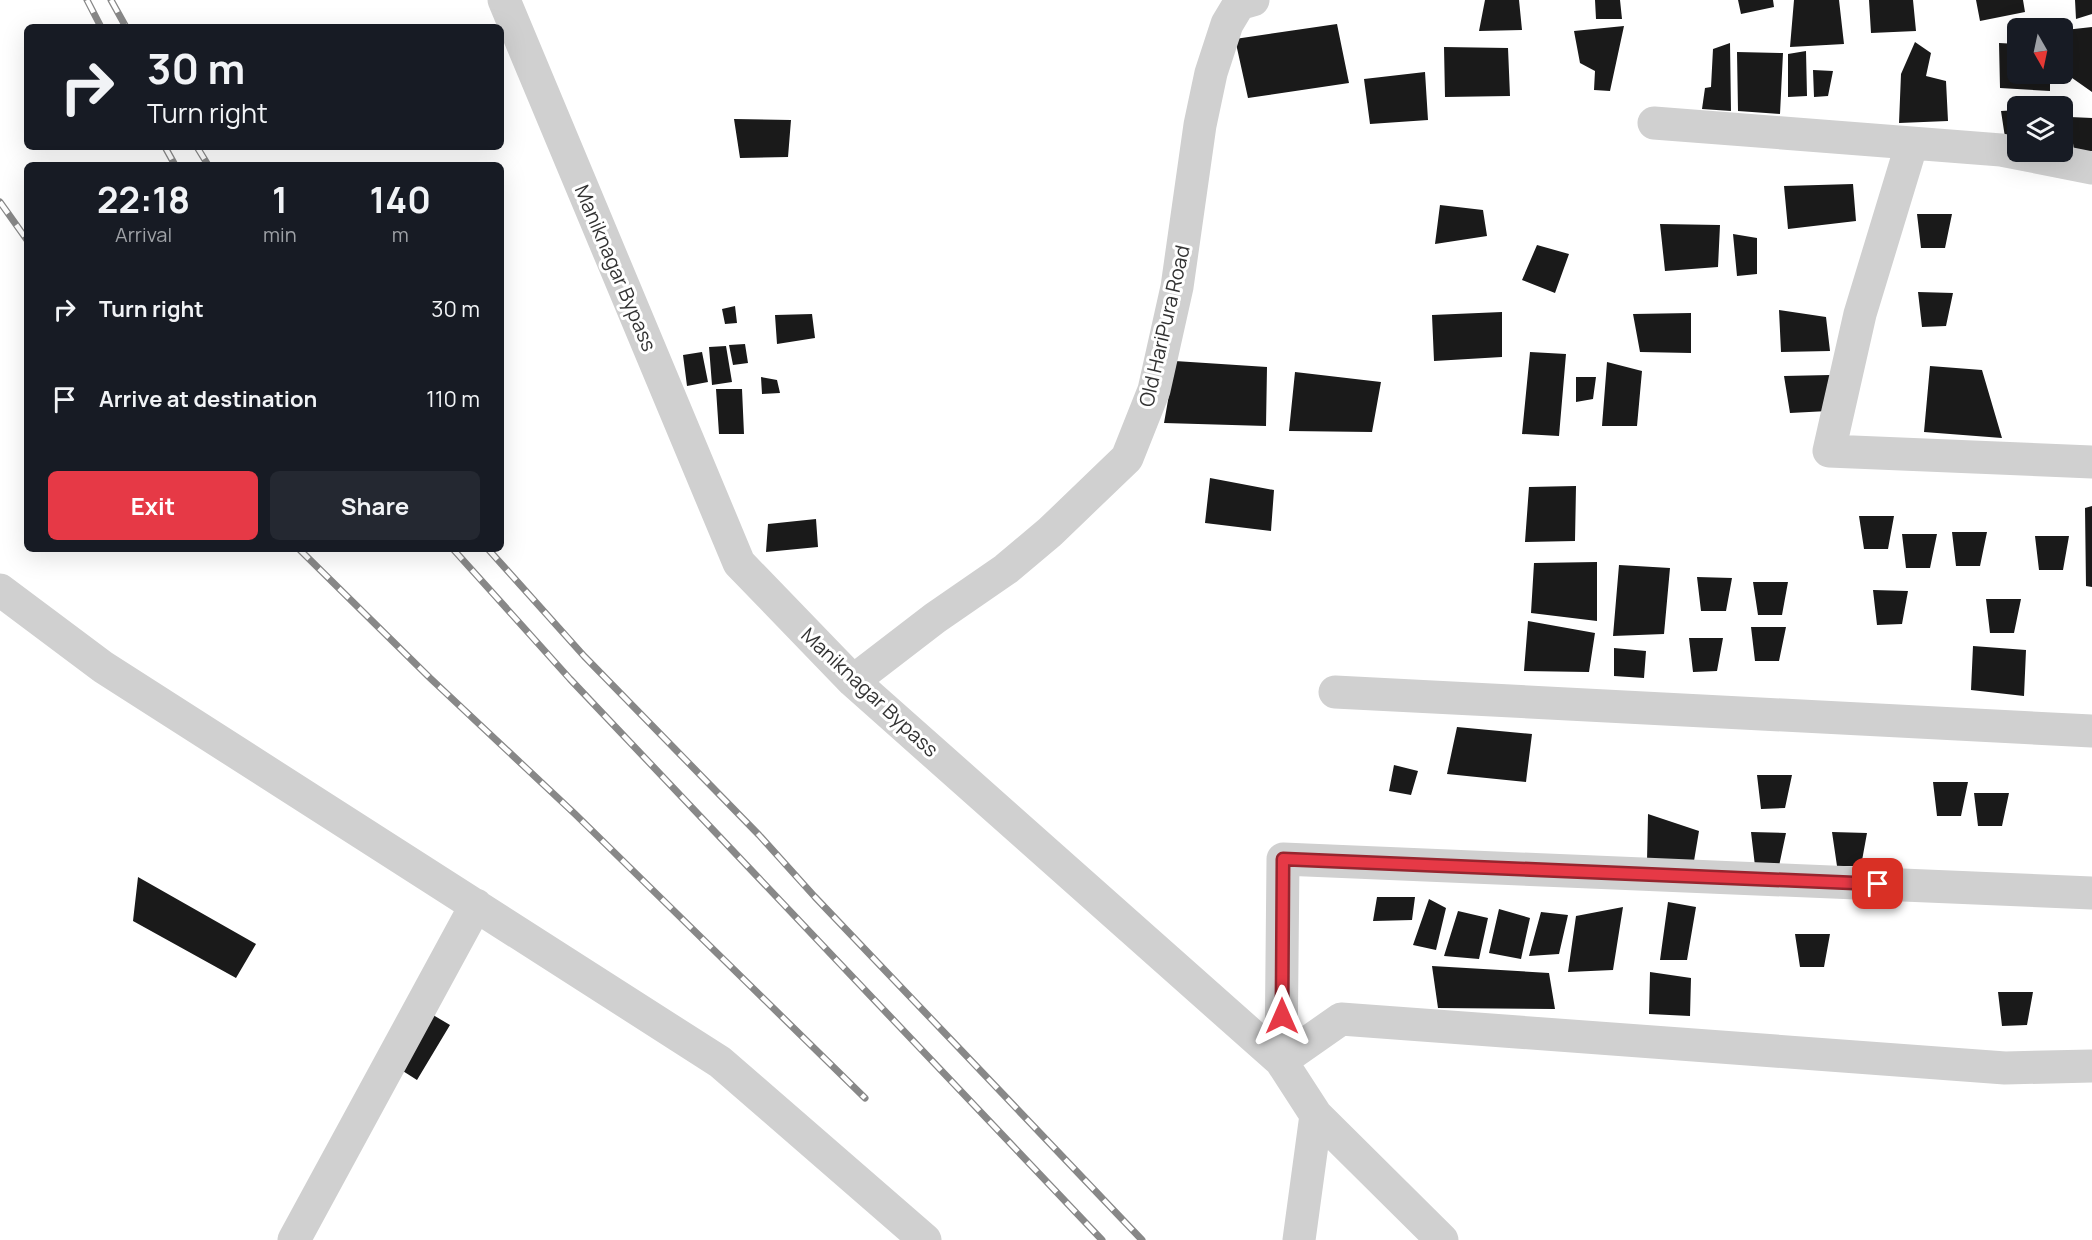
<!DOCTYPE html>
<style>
body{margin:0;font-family:Manrope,sans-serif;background:#242831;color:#f1f3f6;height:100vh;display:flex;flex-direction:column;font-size:22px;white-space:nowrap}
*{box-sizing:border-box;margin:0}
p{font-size:20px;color:#9ea1a6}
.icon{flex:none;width:33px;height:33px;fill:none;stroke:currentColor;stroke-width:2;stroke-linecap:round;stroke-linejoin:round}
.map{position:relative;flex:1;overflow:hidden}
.drawer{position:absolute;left:24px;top:162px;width:480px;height:390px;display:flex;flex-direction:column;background:#171b24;border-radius:9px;box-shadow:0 6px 24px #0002}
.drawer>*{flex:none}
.top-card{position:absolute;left:24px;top:24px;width:480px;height:126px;border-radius:9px;box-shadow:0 6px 24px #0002;background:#171b24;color:#f1f3f6;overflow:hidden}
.needle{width:39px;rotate:171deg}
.tools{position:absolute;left:2007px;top:18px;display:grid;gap:12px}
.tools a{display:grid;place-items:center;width:66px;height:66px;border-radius:9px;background:#171b24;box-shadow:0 6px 24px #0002;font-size:30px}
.pin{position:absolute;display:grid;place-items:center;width:51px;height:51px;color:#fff;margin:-26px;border-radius:12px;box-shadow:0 3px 9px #0006}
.me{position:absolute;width:66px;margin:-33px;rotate:0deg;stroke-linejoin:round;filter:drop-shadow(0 0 4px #0008)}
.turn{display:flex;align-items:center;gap:21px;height:126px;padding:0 24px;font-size:27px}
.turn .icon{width:78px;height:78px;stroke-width:2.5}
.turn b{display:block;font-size:42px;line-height:51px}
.eta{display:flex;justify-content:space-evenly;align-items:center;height:102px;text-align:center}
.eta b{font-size:36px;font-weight:700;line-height:42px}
.button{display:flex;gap:12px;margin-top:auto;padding:12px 24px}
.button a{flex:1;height:69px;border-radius:9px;background:#e63946;color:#fff;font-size:24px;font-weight:700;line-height:69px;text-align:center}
.button a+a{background:#242831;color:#f1f3f6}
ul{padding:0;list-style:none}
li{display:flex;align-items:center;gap:18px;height:90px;padding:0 24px}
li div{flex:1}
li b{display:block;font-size:22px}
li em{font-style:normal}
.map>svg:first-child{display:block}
</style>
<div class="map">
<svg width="2092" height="1240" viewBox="0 0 2092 1240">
<rect width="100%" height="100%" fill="#fff"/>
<!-- building -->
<path fill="#1a1a1a" d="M1485,0H1519L1522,30L1479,31Z
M1595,0H1620L1622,19H1596Z
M1738,0H1773L1774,7L1741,14Z
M1794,0H1839L1844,44L1790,47Z
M1869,0H1913L1916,31L1871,33Z
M1976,0H2023L2025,12L1980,21Z
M2075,0H2092V14L2076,19Z
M1337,24L1349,83L1248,98L1235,39Z
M1624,26L1610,91L1594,90L1595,71L1580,63L1574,31Z
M2092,27V92L2065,73V30Z
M1915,42L1931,53L1926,76L1946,81L1948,121L1899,123L1901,74Z
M1730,43L1731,111L1702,109L1705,88L1711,87L1713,49Z
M1999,43L2018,44V74H2050V91L2000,88Z
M1444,47L1508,48L1510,96L1445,97Z
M1806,51L1807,96L1788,97V54Z
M1737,52L1783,53L1780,114L1738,111Z
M1813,70L1833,71L1828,96L1814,97Z
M1425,72L1428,120L1370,124L1364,79Z
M2018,110V144H2006L2001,111Z
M2070,117L2092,118V151L2074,152Z
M734,119L791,120L788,157L740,158Z
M1853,184L1856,221L1788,229L1784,186Z
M1440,205L1483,210L1487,236L1435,244Z
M1917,214H1952L1945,248H1921Z
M1660,224L1720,225L1718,267L1665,271Z
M1733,234L1757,238V274L1737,276Z
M1537,245L1569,254L1555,293L1522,280Z
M1918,292L1953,293L1946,326L1922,327Z
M735,306L737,323L725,324L722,309Z
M1779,310L1826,317L1830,351L1781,352Z
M1502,312V357L1434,361L1432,315Z
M1691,313V353L1640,352L1633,314Z
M812,314L815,338L777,344L775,315Z
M745,344L748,363L733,365L729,345Z
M726,346L732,382L712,385L709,347Z
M702,352L708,382L687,386L683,355Z
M1530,352L1566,354L1559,436L1522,434Z
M1175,361L1267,367L1266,426L1164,423Z
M1607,362L1642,371L1637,426H1602Z
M1930,366L1982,370L2002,438L1924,432Z
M1295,372L1381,382L1372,432L1289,431Z
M1830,375L1828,411L1790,413L1784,376Z
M761,377L777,380L780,393L762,394Z
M1576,377H1596L1593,399L1576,402Z
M716,389H742L744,434H719Z
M1210,478L1274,490L1271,531L1205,523Z
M1576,486L1575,541L1525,542L1529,487Z
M2092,506V587L2086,586L2085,508Z
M1859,516H1894L1888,549H1864Z
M816,519L818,547L766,552L768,524Z
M1952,532H1987L1980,566H1956Z
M1902,534H1937L1930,568H1906Z
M2035,536H2069L2063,570H2039Z
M1597,562V621L1531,613L1534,563Z
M1619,565L1670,568L1664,634L1613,636Z
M1697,577L1732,578L1726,611H1701Z
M1753,582H1788L1782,615H1758Z
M1873,590L1908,591L1902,624L1877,625Z
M1986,599H2021L2014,633H1990Z
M1528,621L1595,633L1589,672L1524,671Z
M1751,627H1786L1779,661H1755Z
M1689,638H1723L1717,671L1693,672Z
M1973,646L2026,650L2024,696L1971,690Z
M1614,648L1646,651L1644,678L1614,676Z
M1457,727L1532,734L1526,782L1447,774Z
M1394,765L1418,771L1411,795L1389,791Z
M1757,775H1792L1785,808L1761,809Z
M1933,782H1968L1961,816H1937Z
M1974,793H2009L2002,826H1978Z
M1648,814L1699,831L1693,867L1647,861Z
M1751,832L1786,833L1779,866H1755Z
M1832,832L1867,833L1861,866H1837Z
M138,877L256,944L236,978L133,921Z
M1377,897H1415L1412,920L1373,921Z
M1429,899L1446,908L1436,950L1413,945Z
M1668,902L1696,907L1687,960H1660Z
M1623,907L1613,970L1568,972L1576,916Z
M1499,909L1530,918L1521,959L1489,953Z
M1458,911L1488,918L1479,959L1444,956Z
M1541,912L1568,915L1559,954L1529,956Z
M1795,934H1830L1824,967H1800Z
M1432,966L1549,973L1555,1009L1438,1008Z
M1650,972L1691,978L1690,1016L1649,1014Z
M1998,992H2033L2027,1025L2002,1026Z
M428,1012L450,1025L417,1080L395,1066Z"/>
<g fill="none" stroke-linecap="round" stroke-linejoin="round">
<!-- street -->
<path stroke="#d0d0d0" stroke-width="33" d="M504,0L739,563L853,681L1281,1061L1316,1115L1442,1240
M1654,123L2001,150L2092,168
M1912,143L1860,314L1829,451L2092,462
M0,590L103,667L720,1062L925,1240
M853,681L935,618L1006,569L1050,532L1127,458L1154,390L1177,287L1200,125L1211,73L1227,24L1239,4L1253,0
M1335,692L2092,731
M1281,1061L1283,859L2092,893
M1281,1061L1341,1019L2005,1068L2092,1066
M294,1240L476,905
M1299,1240L1316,1115"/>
<defs>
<path id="rail" d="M87,0L101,27
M111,0L126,27
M165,147L175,165
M197,147L208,165
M0,202L27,240
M299,549L430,678L575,814L865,1098
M453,549L570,679L1102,1240
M488,549L584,656L759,835L815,897L1142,1240"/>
</defs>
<!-- rail casing -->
<use href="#rail" stroke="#888" stroke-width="7"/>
<!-- rail -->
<use href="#rail" stroke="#fff" stroke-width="4.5" stroke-dasharray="14" stroke-linecap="butt"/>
</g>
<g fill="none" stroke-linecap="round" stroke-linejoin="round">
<defs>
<path id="route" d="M1282,1016L1283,859L1878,884"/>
</defs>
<!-- route casing -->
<use href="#route" stroke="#96252e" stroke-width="15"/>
<!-- route -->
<use href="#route" stroke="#e63946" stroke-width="10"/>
</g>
<g text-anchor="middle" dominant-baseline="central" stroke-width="6" stroke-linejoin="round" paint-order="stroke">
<!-- street labels -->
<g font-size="20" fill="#333" stroke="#fff">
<text transform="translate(616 268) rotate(67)">Maniknagar Bypass</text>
<text transform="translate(1164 326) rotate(-77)">Old HariPura Road</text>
<text transform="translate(870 692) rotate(43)">Maniknagar Bypass</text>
</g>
</g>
</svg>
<div class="tools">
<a><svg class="needle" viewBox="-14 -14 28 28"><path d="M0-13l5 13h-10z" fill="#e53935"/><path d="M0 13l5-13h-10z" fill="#9ea1a6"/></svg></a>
<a><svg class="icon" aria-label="layers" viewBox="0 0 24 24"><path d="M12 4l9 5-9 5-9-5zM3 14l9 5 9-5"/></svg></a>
</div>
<div class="pin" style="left:1878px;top:884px;background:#d93025"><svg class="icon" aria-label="arrive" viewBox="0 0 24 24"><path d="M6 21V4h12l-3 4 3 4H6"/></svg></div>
<svg class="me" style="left:1282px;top:1016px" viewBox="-20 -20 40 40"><path d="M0-17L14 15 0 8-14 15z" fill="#e63946" stroke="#fff" stroke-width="4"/></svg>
<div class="top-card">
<div class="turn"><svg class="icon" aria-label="right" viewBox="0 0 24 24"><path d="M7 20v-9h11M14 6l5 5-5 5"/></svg><div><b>30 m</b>Turn right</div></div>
</div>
<section class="drawer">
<div class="eta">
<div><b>22:18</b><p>Arrival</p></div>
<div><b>1</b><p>min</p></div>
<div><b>140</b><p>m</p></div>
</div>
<ul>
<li><svg class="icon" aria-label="right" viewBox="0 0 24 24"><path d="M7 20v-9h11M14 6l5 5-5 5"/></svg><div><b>Turn right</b></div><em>30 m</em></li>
<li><svg class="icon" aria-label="arrive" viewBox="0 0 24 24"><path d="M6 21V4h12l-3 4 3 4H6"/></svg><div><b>Arrive at destination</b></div><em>110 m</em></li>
</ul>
<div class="button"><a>Exit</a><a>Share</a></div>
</section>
</div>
